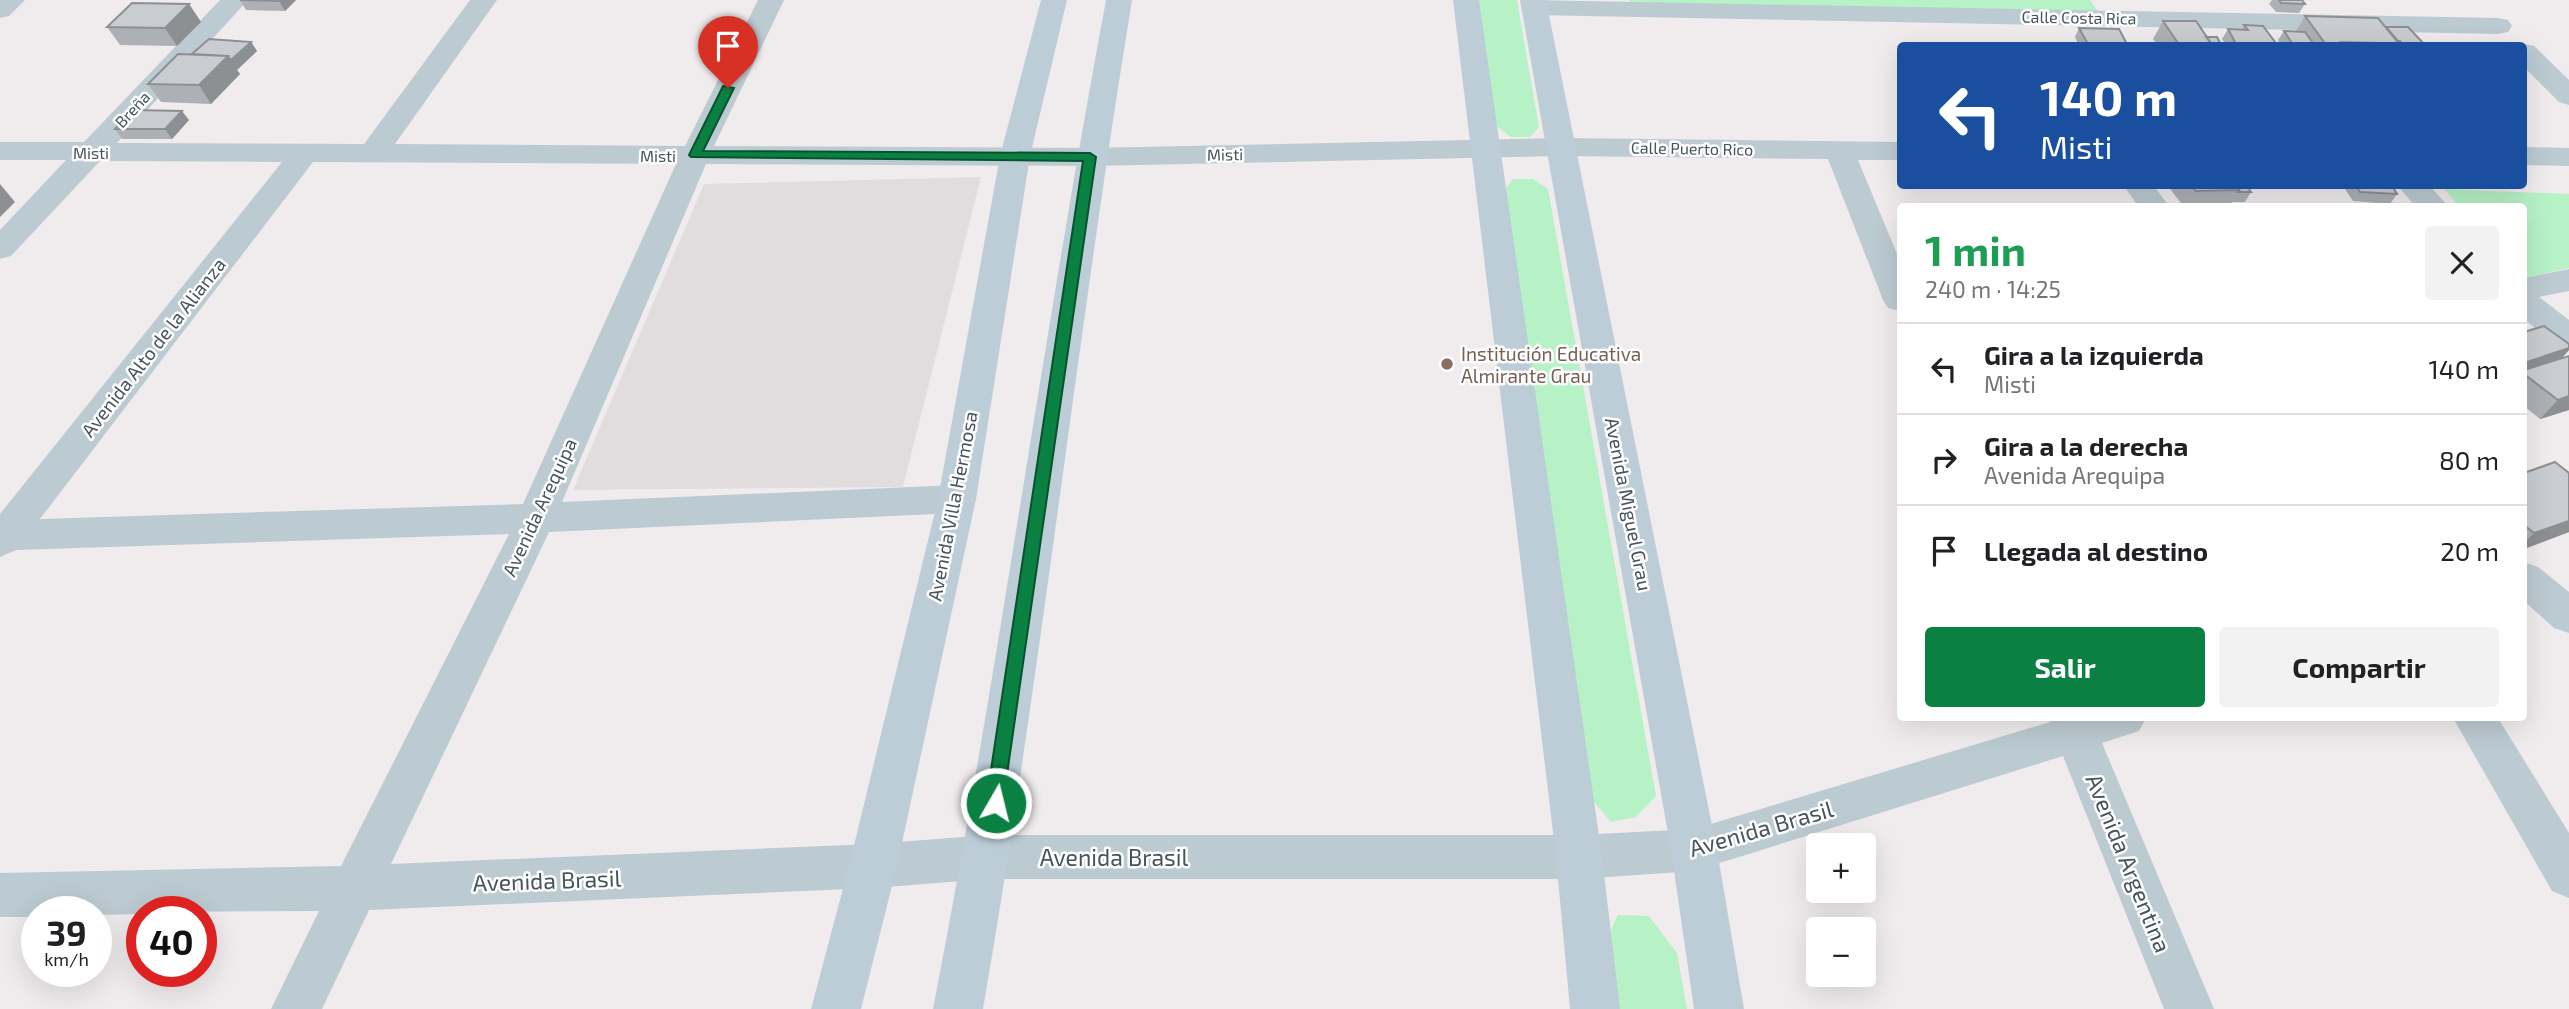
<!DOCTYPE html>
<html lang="es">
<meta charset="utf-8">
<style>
body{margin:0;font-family:"Exo 2",sans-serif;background:#f2f2f2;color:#202124;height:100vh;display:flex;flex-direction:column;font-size:26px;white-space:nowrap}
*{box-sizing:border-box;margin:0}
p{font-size:23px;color:#757577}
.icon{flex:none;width:38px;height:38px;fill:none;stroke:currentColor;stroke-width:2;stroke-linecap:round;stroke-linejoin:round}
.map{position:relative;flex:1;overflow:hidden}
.side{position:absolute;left:1897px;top:203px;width:630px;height:518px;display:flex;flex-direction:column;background:#fff;border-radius:7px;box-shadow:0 7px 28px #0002}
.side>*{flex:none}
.banner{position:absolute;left:1897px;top:42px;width:630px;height:147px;border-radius:7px;box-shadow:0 7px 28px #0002;background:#1a4fa0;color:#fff;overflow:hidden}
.controls{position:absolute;left:1806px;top:833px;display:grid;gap:14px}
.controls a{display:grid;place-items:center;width:70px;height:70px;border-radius:7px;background:#fff;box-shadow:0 7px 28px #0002;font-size:35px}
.speed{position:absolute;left:21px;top:896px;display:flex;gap:14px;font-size:35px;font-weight:700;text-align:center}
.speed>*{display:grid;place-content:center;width:91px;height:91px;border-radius:50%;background:#fff;box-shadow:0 7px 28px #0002;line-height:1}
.speed small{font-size:18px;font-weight:400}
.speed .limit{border:10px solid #d22;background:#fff;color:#111}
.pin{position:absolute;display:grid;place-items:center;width:60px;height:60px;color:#fff;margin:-72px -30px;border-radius:50% 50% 50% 0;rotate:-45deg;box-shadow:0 0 7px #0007}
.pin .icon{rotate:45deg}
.me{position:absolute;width:77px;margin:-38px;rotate:8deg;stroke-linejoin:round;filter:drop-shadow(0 0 5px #0008)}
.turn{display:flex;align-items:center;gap:24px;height:147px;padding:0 28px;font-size:32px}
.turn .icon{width:91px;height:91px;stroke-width:2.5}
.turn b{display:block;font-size:49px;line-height:60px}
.round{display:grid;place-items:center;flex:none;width:74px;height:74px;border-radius:7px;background:#f2f2f2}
.overview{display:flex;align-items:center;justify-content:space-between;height:119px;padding:0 28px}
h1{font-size:42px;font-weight:700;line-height:52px;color:#1e9e55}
.primary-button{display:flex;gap:14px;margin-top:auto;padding:14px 28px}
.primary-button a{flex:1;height:80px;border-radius:7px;background:#0b8043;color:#fff;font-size:28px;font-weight:700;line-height:80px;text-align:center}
.primary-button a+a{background:#f2f2f2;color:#202124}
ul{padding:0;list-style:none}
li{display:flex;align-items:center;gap:21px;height:91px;padding:0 28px;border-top:2px solid #e0e0e0}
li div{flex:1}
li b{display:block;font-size:26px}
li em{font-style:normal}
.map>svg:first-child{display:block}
</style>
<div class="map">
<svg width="2569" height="1009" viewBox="0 0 2569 1009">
<rect width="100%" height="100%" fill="#f0eced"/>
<!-- education -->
<path fill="#e1dddf" d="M981,177L903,487L573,490L704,184Z"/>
<!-- green -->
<path fill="#b6f2c6" d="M1478,0H1517L1539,127L1530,137H1511L1495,125Z
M1629,0H2090L2101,16L1632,9Z
M1513,179H1533L1548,189L1656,796L1636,817L1611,822L1589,796L1505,189Z
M2444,189L2569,194V268L2524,278V206H2459Z
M1618,915L1649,916L1677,953L1687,1009H1610L1602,948Z"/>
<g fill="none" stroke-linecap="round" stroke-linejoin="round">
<!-- street -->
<path fill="#bccad1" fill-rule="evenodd" d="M0,0H25L9,16L0,18Z
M220,0H248L117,143L364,144L470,0H497L395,144L685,146L758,0H784L714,146L1090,148L1562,138L1900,142V160H1858L1900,261V311L1888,308L1883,300L1828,159L1562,156L1090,166L706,164L562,502L957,485L971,489L976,499L971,509L957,513L549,532L391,864L873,844L988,835H1579L1694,829L2050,722L2048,718H2146L2139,731L2102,743L2214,1009H2164L2063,756L1694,871L1579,879H988L873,888L369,910L322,1009H271L319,911L142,912V914L96,915V912H37V917H0V873L341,866L509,534L16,550L0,557V514L282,162L100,161L11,256L0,259V230L66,160H0V142H84ZM313,162L676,164L523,504L40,519Z
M1530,0L2498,18L2508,20L2512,26L2508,32L2498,34L1534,15L1525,13L1521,7L1525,1Z
M2524,44L2534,46L2569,80V105L2559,102L2524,67V46H2517Z
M2524,147L2569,148V166L2524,165Z
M2124,186H2154L2169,206H2138Z
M2398,186H2430L2448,206H2415Z
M2569,269V291L2539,297L2569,320V350L2557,346L2524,319V278Z
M2524,562L2538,567L2569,592V633L2554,628L2524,601Z
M2453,718H2498L2569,833V898L2552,891Z"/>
<!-- secondary -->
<path fill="#bdcdd8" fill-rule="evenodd" d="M1041,0H1067L1030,156L976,499L897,866L861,1009H811L849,866L938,499L1000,156Z
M1106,0H1132C1077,336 1041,674 983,1009H933C998,674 1043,336 1106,0Z
M1453,0H1479L1602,857L1620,1009H1570L1556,857Z
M1520,0H1546L1717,850L1744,1009H1694L1671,850Z"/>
</g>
<!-- wall -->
<path fill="#adb0b5" d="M240,0H296L285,11L246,10Z
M2272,0H2302L2305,4L2299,13L2276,12L2269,4Z
M189,4L201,22L177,46L120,45L107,27Z
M2305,16L2386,27L2426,46H2282L2278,40L2284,31H2296Z
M2163,21L2206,37L2220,43H2225L2222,39L2228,29L2242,30L2244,25L2278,46H2158L2153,39Z
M2079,28L2128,46H2079L2075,37Z
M251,42L257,51L237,70L240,74L211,104L161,102L148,84L192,54Z
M189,120L172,139H122L115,129Z
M2168,186H2247L2251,192L2245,202H2232L2229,206H2183Z
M2254,186H2271L2270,188L2255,187Z
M2343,186H2392L2397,194L2390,204L2353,201Z
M2524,332L2569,344V350L2561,359L2569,410L2540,419L2524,406Z
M2524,473H2569V532L2524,549Z"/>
<!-- shaded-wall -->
<path fill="#8d9093" d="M281,0H296L285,11L279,1Z
M189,4L201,22L177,46L165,28Z
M251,42L257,51L237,70L240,74L211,104L199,85L228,56Z
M182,111L189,120L172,139L165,129Z
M0,184L15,202L0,217Z
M2569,348V350L2555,366L2524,374V363Z
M2569,396V410L2540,419L2558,400Z
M2569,521V532L2524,549V543L2534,533Z"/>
<!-- building -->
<path fill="#c9cdd2" stroke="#8d9093" stroke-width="2" d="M240,0H281L279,1Z
M2279,0H2302L2305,4L2281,3Z
M132,3L189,4L165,28L107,27Z
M2305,16L2378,18L2401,46H2380L2378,43L2341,42L2344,46H2327Z
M2163,21H2196L2213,46H2180Z
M2244,25L2263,26L2278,46H2213L2206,37H2217L2220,43L2236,44L2228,29L2248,30Z
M2386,27H2408L2426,46H2404L2400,41H2398Z
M2079,28L2119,29L2128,46H2089Z
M2284,31L2305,32L2315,46H2294Z
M209,39L251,42L231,60L228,56L192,54Z
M178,54L228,56L199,85L148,84Z
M133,110L182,111L165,129H115Z
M2192,186H2236L2239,190L2196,191Z
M2236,186H2247L2251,192H2238L2239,190Z
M2356,186H2392L2397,194L2360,192Z
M2544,326L2569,344V348L2524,363V332Z
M2569,356V396L2558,400L2524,374V370Z
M2555,462L2569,473V521L2534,533L2524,525V473Z"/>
<!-- route -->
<path fill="#0b8043" stroke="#07532c" stroke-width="2" d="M723,86L734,88L703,151L1090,153L1096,157L1002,809L996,811L989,809L986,803L1083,161L691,157L689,155Z"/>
<!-- markers -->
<circle fill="#8d6e63" stroke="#fff" stroke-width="2.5" cx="1447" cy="364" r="7"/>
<g text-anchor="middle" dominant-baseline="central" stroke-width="5" stroke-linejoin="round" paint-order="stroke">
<!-- far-street labels -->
<g font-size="16" fill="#44535c" stroke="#fff">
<text transform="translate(2079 17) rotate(1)">Calle Costa Rica</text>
<text transform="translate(132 109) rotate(-47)">Breña</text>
<text transform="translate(1692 148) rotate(1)">Calle Puerto Rico</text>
<text x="91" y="152">Misti</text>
<text transform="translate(1225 154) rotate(-1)">Misti</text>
<text x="658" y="155">Misti</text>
</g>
<!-- street labels -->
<g font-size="19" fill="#44535c" stroke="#fff">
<text transform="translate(153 347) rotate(-52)">Avenida Alto de la Alianza</text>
<text transform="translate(1629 504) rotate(79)">Avenida Miguel Grau</text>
<text transform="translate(952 506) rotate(-79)">Avenida Villa Hermosa</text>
<text transform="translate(539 507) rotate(-65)">Avenida Arequipa</text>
</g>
<!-- education labels -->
<g font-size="19" fill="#785e54" stroke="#fff" text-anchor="start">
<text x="1461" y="353">Institución Educativa<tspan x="1461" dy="22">Almirante Grau</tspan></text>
</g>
<!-- near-street labels -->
<g font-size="23" fill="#44535c" stroke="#fff">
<text transform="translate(1761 828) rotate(-16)">Avenida Brasil</text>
<text x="1114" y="857">Avenida Brasil</text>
<text transform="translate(2129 863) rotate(68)">Avenida Argentina</text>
<text transform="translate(547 880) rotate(-2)">Avenida Brasil</text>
</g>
</g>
</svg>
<div class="controls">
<a>+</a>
<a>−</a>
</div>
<div class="speed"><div>39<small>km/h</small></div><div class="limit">40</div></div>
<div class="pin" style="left:728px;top:88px;background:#d93025"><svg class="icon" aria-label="arrive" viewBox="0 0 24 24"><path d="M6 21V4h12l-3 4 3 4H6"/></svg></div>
<svg class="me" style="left:996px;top:803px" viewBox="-20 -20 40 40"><circle r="17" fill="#0b8043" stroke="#fff" stroke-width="3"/><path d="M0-11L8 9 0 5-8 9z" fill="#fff"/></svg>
<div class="banner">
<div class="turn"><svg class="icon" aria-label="left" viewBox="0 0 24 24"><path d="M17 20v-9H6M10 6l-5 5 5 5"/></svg><div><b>140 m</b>Misti</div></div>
</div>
<section class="side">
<div class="overview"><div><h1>1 min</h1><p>240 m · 14:25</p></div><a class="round"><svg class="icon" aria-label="close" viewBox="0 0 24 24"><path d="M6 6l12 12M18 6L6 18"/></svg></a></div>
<ul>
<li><svg class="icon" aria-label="left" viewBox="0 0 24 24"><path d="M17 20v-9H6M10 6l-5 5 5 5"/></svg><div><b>Gira a la izquierda</b><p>Misti</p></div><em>140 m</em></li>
<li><svg class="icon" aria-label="right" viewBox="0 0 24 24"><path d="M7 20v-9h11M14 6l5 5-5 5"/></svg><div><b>Gira a la derecha</b><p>Avenida Arequipa</p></div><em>80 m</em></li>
<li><svg class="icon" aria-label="arrive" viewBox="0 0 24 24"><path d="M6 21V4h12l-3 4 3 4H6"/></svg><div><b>Llegada al destino</b></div><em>20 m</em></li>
</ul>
<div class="primary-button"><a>Salir</a><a>Compartir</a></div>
</section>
</div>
